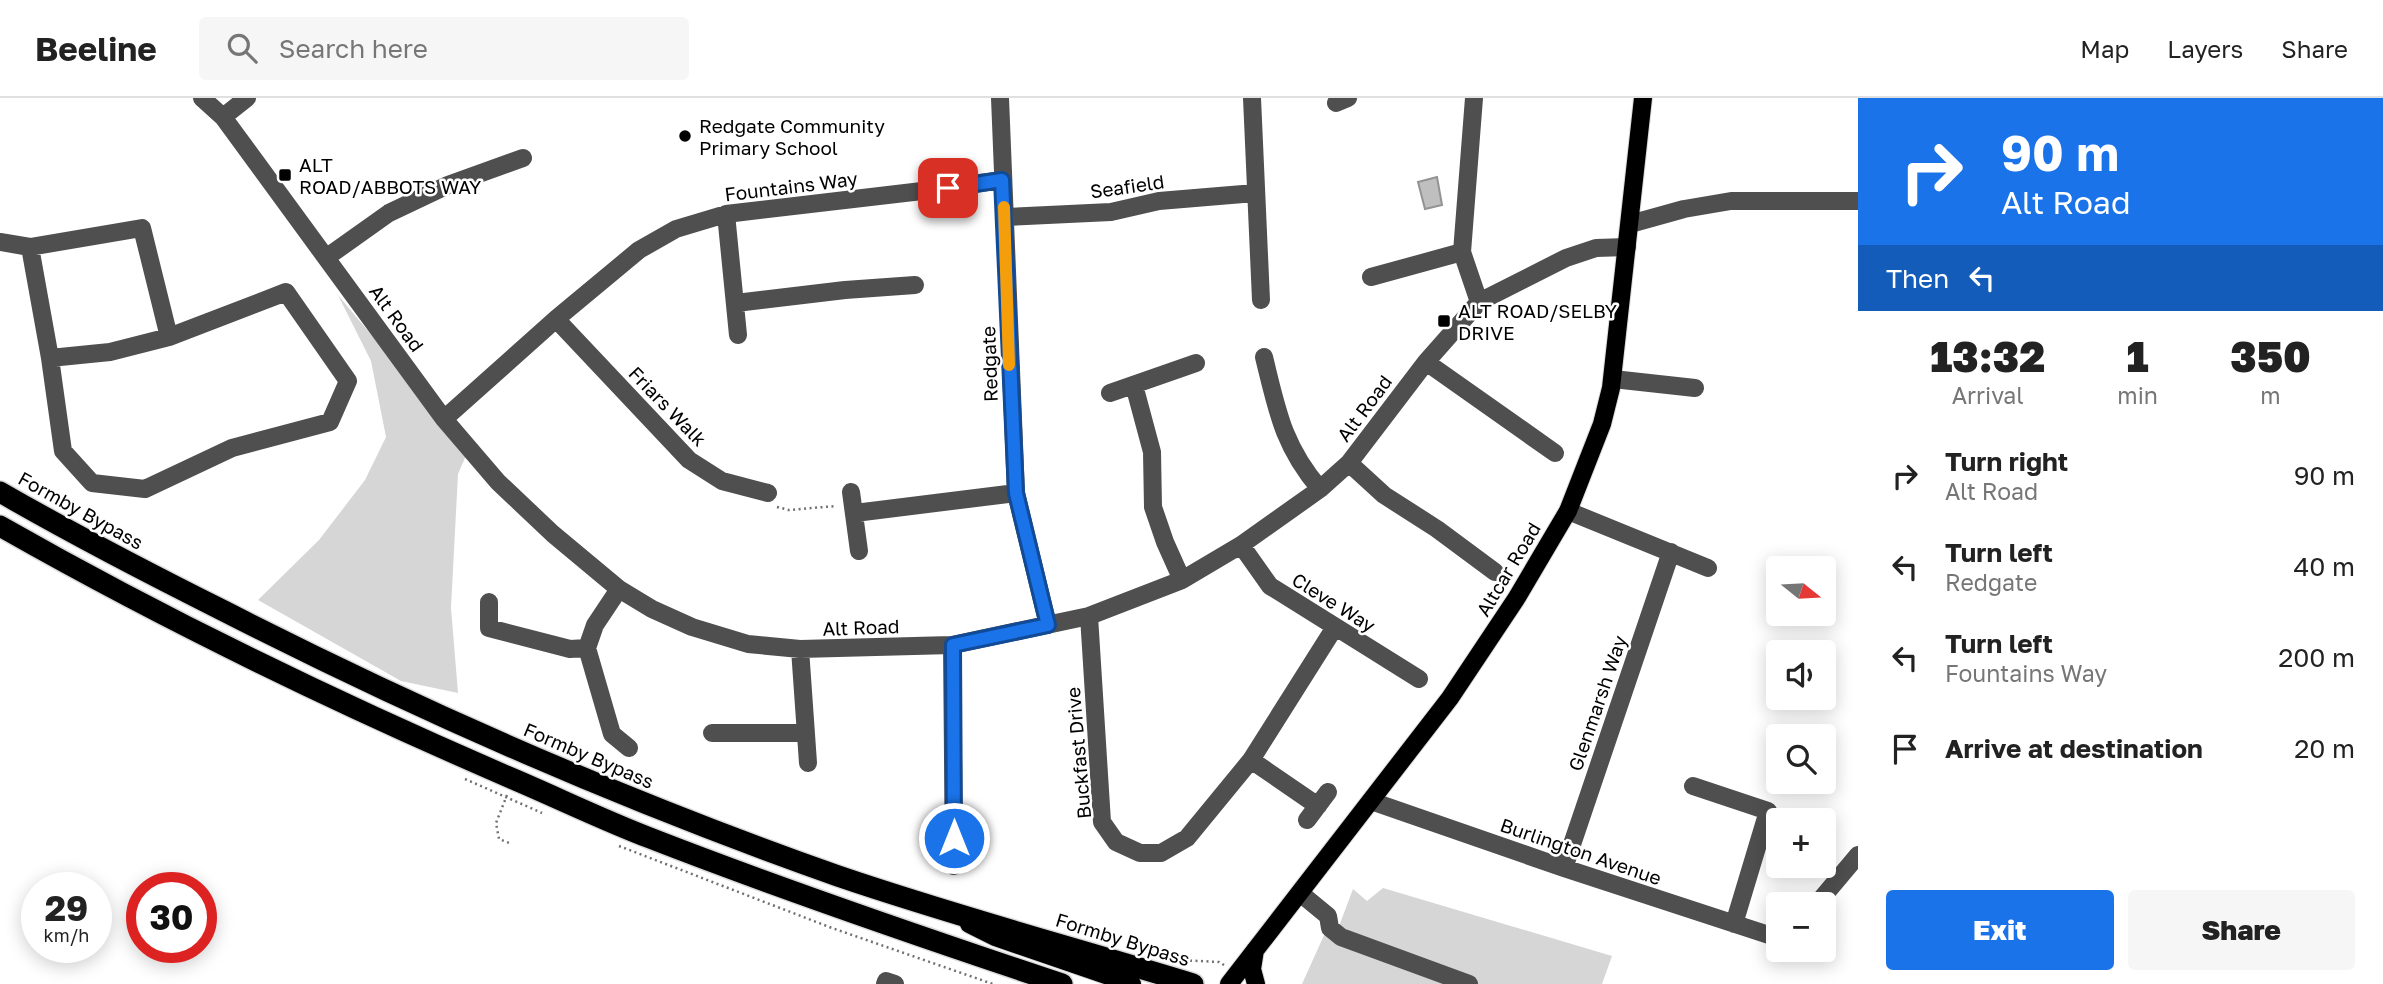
<!DOCTYPE html>
<meta charset="utf-8">
<style>
body{margin:0;font-family:"Golos Text",sans-serif;background:#f6f6f6;color:#222;height:100vh;display:flex;flex-direction:column;font-size:26px;white-space:nowrap}
*{box-sizing:border-box;margin:0}
p{font-size:23px;color:#767676}
.icon{flex:none;width:38px;height:38px;fill:none;stroke:currentColor;stroke-width:2;stroke-linecap:round;stroke-linejoin:round}
.map{position:relative;flex:1;overflow:hidden}
.drawer{display:flex;flex-direction:column;background:#fff;width:525px}
.drawer>*{flex:none}
.hud{background:#1a73e8;color:#fff;overflow:hidden}
.needle{width:46px;rotate:108deg}
.fabs{position:absolute;left:1766px;top:458px;display:grid;gap:14px}
.fabs a{display:grid;place-items:center;width:70px;height:70px;border-radius:7px;background:#fff;box-shadow:0 4px 18px #0003;font-size:35px}
.speed{position:absolute;left:21px;top:774px;display:flex;gap:14px;font-size:35px;font-weight:700;text-align:center}
.speed>*{display:grid;place-content:center;width:91px;height:91px;border-radius:50%;background:#fff;box-shadow:0 4px 18px #0003;line-height:1}
.speed small{font-size:18px;font-weight:400}
.speed .limit{border:10px solid #d22;background:#fff;color:#111}
.pin{position:absolute;display:grid;place-items:center;width:60px;height:60px;color:#fff;margin:-30px;border-radius:14px;box-shadow:0 4px 10px #0006}
.me{position:absolute;width:77px;margin:-38px;rotate:0deg;stroke-linejoin:round;filter:drop-shadow(0 0 5px #0008)}
.turn{display:flex;align-items:center;gap:24px;height:147px;padding:0 28px;font-size:32px}
.turn .icon{width:91px;height:91px;stroke-width:2.5}
.turn b{display:block;font-size:49px;line-height:60px}
.then{display:flex;align-items:center;height:66px;padding:0 28px;background:#0003;gap:14px;font-size:26px}
.eta{display:flex;justify-content:space-evenly;align-items:center;height:119px;text-align:center}
.eta b{font-size:42px;font-weight:800;line-height:49px}
.cta{display:flex;gap:14px;margin-top:auto;padding:14px 28px}
.cta a{flex:1;height:80px;border-radius:7px;background:#1a73e8;color:#fff;font-size:28px;font-weight:800;line-height:80px;text-align:center}
.cta a+a{background:#f6f6f6;color:#222}
ul{padding:0;list-style:none}
li{display:flex;align-items:center;gap:21px;height:91px;padding:0 28px}
li div{flex:1}
li b{display:block;font-size:26px}
li em{font-style:normal}
header{display:flex;align-items:center;gap:42px;box-sizing:border-box;height:98px;padding:0 35px;background:#fff;border-bottom:2px solid #e0e0e0}
header strong{font-size:33px}
nav{display:flex;gap:38px;margin-inline-start:auto;font-size:24px}
.search{width:490px;height:63px;background:#f6f6f6;display:flex;align-items:center;gap:18px;box-sizing:border-box;padding:0 24px;border-radius:7px;color:#767676;font-size:26px}
main{display:flex;flex:1;min-height:0}
.map>svg:first-child{display:block}
</style>
<header>
<strong>Beeline</strong>
<div class="search"><svg class="icon" aria-label="search" viewBox="0 0 24 24"><circle cx="10" cy="10" r="6"/><path d="M15 15l6 6"/></svg>Search here</div>
<nav><a>Map</a><a>Layers</a><a>Share</a></nav>
</header>
<main>
<div class="map">
<svg width="1858" height="886" viewBox="0 0 1858 886">
<rect width="100%" height="100%" fill="#fff"/>
<!-- green -->
<path fill="#d6d6d6" d="M338,197L468,353L458,376L451,510L458,595L401,583L258,502L319,442L365,382L386,339L371,263Z
M1383,790L1612,858L1602,886H1302L1325,835L1335,839L1353,791L1367,803Z"/>
<!-- building -->
<path fill="#bfbfbf" stroke="#939393" stroke-width="2" d="M1437,79L1442,107L1425,111L1418,84Z"/>
<g fill="none" stroke-linecap="round" stroke-linejoin="round">
<defs>
<path id="major" d="M969,826L995,839L1132,886
M1255,852L1252,871L1256,886
M1229,886L1450,600L1516,501L1568,413L1602,326L1611,290L1643,0"/>
<path id="highway" d="M0,394C73,436 148,475 224,513C422,614 628,704 838,778C955,818 1075,850 1193,886
M0,428C165,522 337,605 511,680C558,700 603,722 650,740C786,793 924,840 1062,886"/>
</defs>
<!-- major casing -->
<use href="#major" stroke="#dbdbdb" stroke-width="20"/>
<!-- highway casing -->
<use href="#highway" stroke="#dbdbdb" stroke-width="24"/>
<!-- path -->
<path stroke="#717171" stroke-width="2.5" stroke-dasharray="2 3.5" stroke-linecap="butt" d="M777,409L789,412L836,408
M465,681L542,715
M507,697L496,725L499,741L512,746
M619,748L832,830L993,886
M1179,862L1219,864L1224,867"/>
<!-- minor -->
<path stroke="#4f4f4f" stroke-width="18" d="M202,0L223,19L444,321L498,384L553,436L619,491L652,511L692,529L748,546L800,551L952,547L1089,518L1182,482L1241,447L1320,391L1349,365L1426,264L1479,204L1566,160L1596,150L1627,149
M1000,0L1016,395L1048,527
M1252,0L1261,202
M1474,0L1462,154L1479,204
M1336,5L1348,0
M223,19L247,0
M726,116L738,237
M1005,119L1111,114L1159,103L1255,95
M1630,126L1684,111L1731,103H1858
M0,144L30,149L142,130L169,239
M30,149L50,260L63,353L92,385L145,391L232,350L330,324L348,283L286,194L169,239L110,254L50,260
M327,159L389,115L448,87L523,60
M1371,179L1462,154
M736,205L845,192L915,187
M556,221L689,362L722,383L768,395
M1264,259C1277,312 1283,348 1320,391
M1426,264L1555,355
M1613,281L1695,290
M1134,287L1152,354L1153,409L1165,444L1182,482
M1110,295L1196,265
M444,321L556,221L639,152L676,131L726,116L922,93L1002,82
M1349,365L1384,397L1437,431L1495,474
M851,394L859,453
M1568,413L1708,470
M855,415L1016,395
M1241,447L1270,488L1419,581
M489,504V530L570,551L587,550L595,527L619,491
M1089,518L1102,724L1116,744L1140,755H1161L1187,740L1251,662L1335,529
M952,547L954,768
M587,550L612,636L629,650
M800,551L808,665
M712,635H804
M1251,662L1318,708
M1693,688L1768,713L1734,826
M1371,703L1564,770L1778,840
M1307,722L1328,694
M1564,770L1671,454
M1300,795L1328,818L1330,830L1341,839L1469,886
M1816,807L1858,757
M885,886L886,883L895,886"/>
<!-- major -->
<use href="#major" stroke="#000" stroke-width="18"/>
<!-- highway -->
<use href="#highway" stroke="#000" stroke-width="21"/>
</g>
<g fill="none" stroke-linecap="round" stroke-linejoin="round">
<defs>
<path id="route" d="M948,90L1002,82L1016,395L1048,527L953,547L954,740"/>
</defs>
<!-- route casing -->
<use href="#route" stroke="#114b97" stroke-width="18"/>
<!-- route -->
<use href="#route" stroke="#1a73e8" stroke-width="12"/>
<!-- slow -->
<path stroke="#f59e0b" stroke-width="12" d="M1004,109L1009,267"/>
</g>
<!-- markers -->
<g fill="#000" stroke="#fff" stroke-width="2.5">
<circle cx="685" cy="38" r="7"/>
<rect x="278" y="70" width="14" height="14" rx="3.5"/>
<rect x="1437" y="216" width="14" height="14" rx="3.5"/>
</g>
<g text-anchor="middle" dominant-baseline="central" stroke-width="5" stroke-linejoin="round" paint-order="stroke">
<!-- poi labels -->
<g font-size="19" fill="#000" stroke="#fff" text-anchor="start">
<text x="699" y="27">Redgate Community<tspan x="699" dy="22">Primary School</tspan></text>
<text x="299" y="66">ALT<tspan x="299" dy="22">ROAD/ABBOTS WAY</tspan></text>
<text x="1458" y="212">ALT ROAD/SELBY<tspan x="1458" dy="22">DRIVE</tspan></text>
</g>
<!-- street labels -->
<g font-size="19" fill="#000" stroke="#fff">
<text transform="translate(791 88) rotate(-7)">Fountains Way</text>
<text transform="translate(1127 88) rotate(-8)">Seafield</text>
<text transform="translate(397 220) rotate(54)">Alt Road</text>
<text transform="translate(989 266) rotate(-92)">Redgate</text>
<text transform="translate(668 308) rotate(46)">Friars Walk</text>
<text transform="translate(1364 310) rotate(-53)">Alt Road</text>
<text transform="translate(81 412) rotate(29)">Formby Bypass</text>
<text transform="translate(1508 471) rotate(-59)">Altcar Road</text>
<text transform="translate(1334 504) rotate(32)">Cleve Way</text>
<text transform="translate(861 529) rotate(-2)">Alt Road</text>
<text transform="translate(1597 605) rotate(-71)">Glenmarsh Way</text>
<text transform="translate(1078 655) rotate(-95)">Buckfast Drive</text>
<text transform="translate(589 657) rotate(23)">Formby Bypass</text>
<text transform="translate(1581 753) rotate(19)">Burlington Avenue</text>
<text transform="translate(1123 841) rotate(17)">Formby Bypass</text>
</g>
</g>
</svg>
<div class="fabs">
<a><svg class="needle" viewBox="-14 -14 28 28"><path d="M0-13l5 13h-10z" fill="#e53935"/><path d="M0 13l5-13h-10z" fill="#767676"/></svg></a>
<a><svg class="icon" aria-label="sound" viewBox="0 0 24 24"><path d="M4 9h4l5-4v14l-5-4H4zM17 9q2 3 0 6"/></svg></a>
<a><svg class="icon" aria-label="search" viewBox="0 0 24 24"><circle cx="10" cy="10" r="6"/><path d="M15 15l6 6"/></svg></a>
<a>+</a>
<a>−</a>
</div>
<div class="speed"><div>29<small>km/h</small></div><div class="limit">30</div></div>
<div class="pin" style="left:948px;top:90px;background:#d93025"><svg class="icon" aria-label="arrive" viewBox="0 0 24 24"><path d="M6 21V4h12l-3 4 3 4H6"/></svg></div>
<svg class="me" style="left:954px;top:740px" viewBox="-20 -20 40 40"><circle r="17" fill="#1a73e8" stroke="#fff" stroke-width="3"/><path d="M0-11L8 9 0 5-8 9z" fill="#fff"/></svg>
</div>
<section class="drawer">
<div class="hud">
<div class="turn"><svg class="icon" aria-label="right" viewBox="0 0 24 24"><path d="M7 20v-9h11M14 6l5 5-5 5"/></svg><div><b>90 m</b>Alt Road</div></div>
<div class="then">Then<svg class="icon" aria-label="left" viewBox="0 0 24 24"><path d="M17 20v-9H6M10 6l-5 5 5 5"/></svg></div>
</div>
<div class="eta">
<div><b>13:32</b><p>Arrival</p></div>
<div><b>1</b><p>min</p></div>
<div><b>350</b><p>m</p></div>
</div>
<ul>
<li><svg class="icon" aria-label="right" viewBox="0 0 24 24"><path d="M7 20v-9h11M14 6l5 5-5 5"/></svg><div><b>Turn right</b><p>Alt Road</p></div><em>90 m</em></li>
<li><svg class="icon" aria-label="left" viewBox="0 0 24 24"><path d="M17 20v-9H6M10 6l-5 5 5 5"/></svg><div><b>Turn left</b><p>Redgate</p></div><em>40 m</em></li>
<li><svg class="icon" aria-label="left" viewBox="0 0 24 24"><path d="M17 20v-9H6M10 6l-5 5 5 5"/></svg><div><b>Turn left</b><p>Fountains Way</p></div><em>200 m</em></li>
<li><svg class="icon" aria-label="arrive" viewBox="0 0 24 24"><path d="M6 21V4h12l-3 4 3 4H6"/></svg><div><b>Arrive at destination</b></div><em>20 m</em></li>
</ul>
<div class="cta"><a>Exit</a><a>Share</a></div>
</section>
</main>
